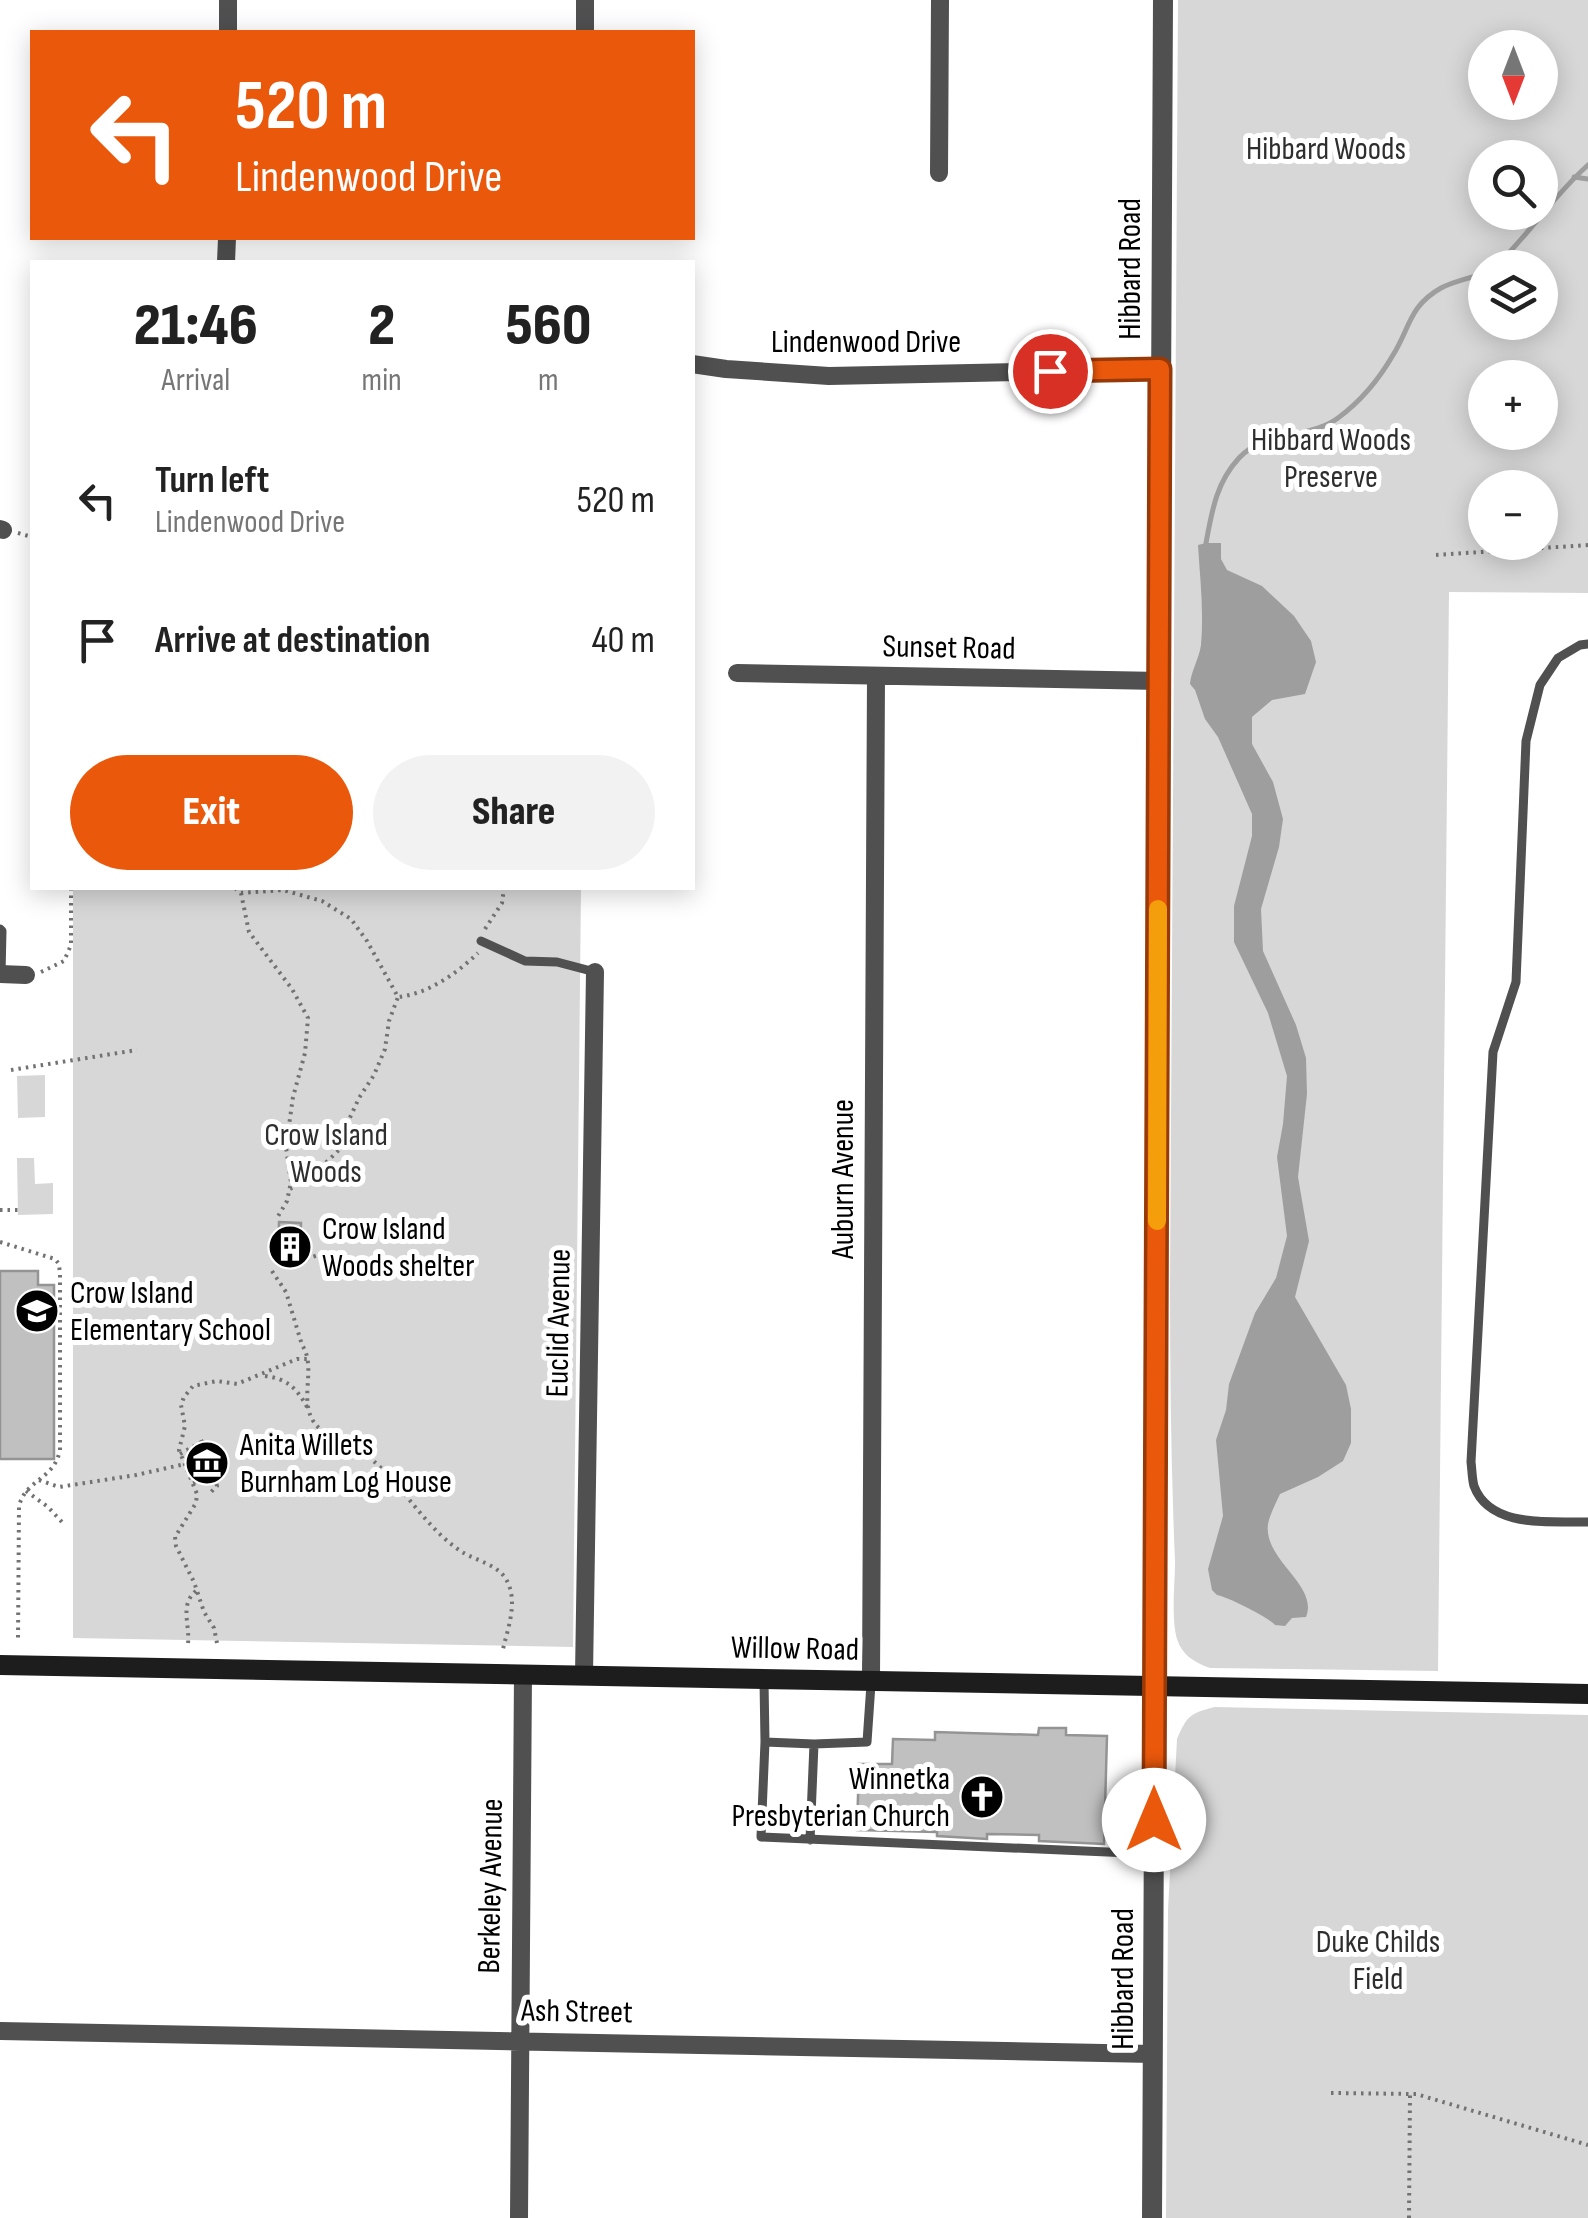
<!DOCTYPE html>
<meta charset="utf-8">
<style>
body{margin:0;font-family:"Sofia Sans Condensed",sans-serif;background:#f2f2f2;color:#222;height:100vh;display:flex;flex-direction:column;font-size:38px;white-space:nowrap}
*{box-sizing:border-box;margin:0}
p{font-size:32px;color:#767676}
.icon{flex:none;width:55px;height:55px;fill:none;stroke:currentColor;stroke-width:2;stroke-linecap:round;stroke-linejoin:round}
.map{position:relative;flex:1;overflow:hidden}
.drawer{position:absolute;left:30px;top:260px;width:665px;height:630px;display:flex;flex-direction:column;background:#fff;border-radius:0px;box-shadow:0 5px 25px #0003}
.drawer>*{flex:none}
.hud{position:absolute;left:30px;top:30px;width:665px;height:210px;border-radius:0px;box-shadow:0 5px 25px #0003;background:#ea580c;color:#fff;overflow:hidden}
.needle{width:65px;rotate:180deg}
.fabs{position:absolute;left:1468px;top:30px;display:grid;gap:20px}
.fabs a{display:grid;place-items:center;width:90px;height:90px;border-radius:50%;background:#fff;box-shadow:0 5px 25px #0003;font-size:50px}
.pin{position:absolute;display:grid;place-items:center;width:85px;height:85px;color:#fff;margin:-42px;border:5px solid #fff;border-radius:50%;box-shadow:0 2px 10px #0007}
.me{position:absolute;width:110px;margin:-55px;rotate:0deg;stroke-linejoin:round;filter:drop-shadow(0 0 8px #0008)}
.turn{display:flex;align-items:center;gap:35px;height:210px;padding:0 40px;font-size:45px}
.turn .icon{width:130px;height:130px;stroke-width:2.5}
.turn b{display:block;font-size:70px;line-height:85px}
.eta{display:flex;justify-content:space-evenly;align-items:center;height:170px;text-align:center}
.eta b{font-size:60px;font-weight:800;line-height:70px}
.cta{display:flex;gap:20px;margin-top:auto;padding:20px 40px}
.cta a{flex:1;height:115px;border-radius:60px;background:#ea580c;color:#fff;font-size:40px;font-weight:800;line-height:115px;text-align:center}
.cta a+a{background:#f2f2f2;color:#222}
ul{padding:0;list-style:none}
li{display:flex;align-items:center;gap:30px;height:140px;padding:0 40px}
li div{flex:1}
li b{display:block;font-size:38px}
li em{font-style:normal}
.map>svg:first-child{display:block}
</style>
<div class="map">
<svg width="1588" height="2218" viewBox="0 0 1588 2218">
<rect width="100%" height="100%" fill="#fff"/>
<!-- green -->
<path fill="#d7d7d7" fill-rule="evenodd" d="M1178,0H1588V593L1449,592L1438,1671L1210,1668C1195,1663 1182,1655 1177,1639C1171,1618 1175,1584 1175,1561C1171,1468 1170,1375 1170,1282ZM1485,48H1540V102H1485ZM1485,158H1540V212H1485ZM1485,268H1540V322H1485ZM1485,378H1540V432H1485ZM1485,488H1540V542H1485Z
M73,888H581L573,1647L73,1638Z
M45,1075V1117L18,1118L17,1076Z
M17,1158H34L35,1184L53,1183V1214L18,1215Z
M1215,1707L1588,1715V2218H1166L1168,1910L1177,1739C1187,1716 1190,1713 1215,1707Z"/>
<!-- water -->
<path fill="#9e9e9e" d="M1206,543H1221V559L1227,570L1262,586L1294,616L1311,641L1316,662L1305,694L1272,700L1252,717V744L1273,782L1283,819L1279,847L1261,909L1263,951L1296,1025L1306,1058L1307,1094L1298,1177L1309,1241L1295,1297L1346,1385L1351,1409V1443L1343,1461L1318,1477L1280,1494C1276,1503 1270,1514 1268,1524C1263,1560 1319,1585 1306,1617L1292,1618L1285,1626L1275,1625C1268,1617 1228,1597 1217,1595L1212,1590L1208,1569L1223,1516L1216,1440L1226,1410L1229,1384L1255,1313L1276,1278L1287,1236L1277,1157L1283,1124L1287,1076L1268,1013L1234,942V906L1252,836V814L1218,737L1205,719L1195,690L1190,684C1191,671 1199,659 1201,645C1204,611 1200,578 1198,545Z"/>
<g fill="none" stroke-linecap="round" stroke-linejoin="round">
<!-- stream -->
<path stroke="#9e9e9e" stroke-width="5" d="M1574,177L1588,179
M1494,268C1528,236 1553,196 1588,165
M1207,549L1206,543C1212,511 1216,483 1239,458C1265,430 1310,439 1338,418C1361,401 1378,381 1393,355C1410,328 1409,306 1441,288C1454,281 1471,278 1485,273"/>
</g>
<!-- building -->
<path fill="#c0c0c0" stroke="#949494" stroke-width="2.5" d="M279,1222L301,1223L300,1261L278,1260Z
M0,1271H38V1285H54V1459H0Z
M204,1443L212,1458L217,1456L224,1469L202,1480L188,1452Z
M1039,1728H1066V1735L1107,1736L1104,1844L1039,1841V1835L987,1834V1839L937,1836V1832L857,1830L859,1764H892L893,1739L935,1740V1732L1038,1735Z"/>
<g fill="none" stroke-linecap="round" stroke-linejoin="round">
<!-- path -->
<path stroke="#727272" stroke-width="4" stroke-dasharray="2.5 5" stroke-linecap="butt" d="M18,533L32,537
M1436,555L1588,545
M235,888L241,893L283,890L322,901L351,919L367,941L398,997C428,994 456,974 478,953
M241,893L249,932L292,989L308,1018L305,1053L293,1097L286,1147L291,1182L287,1201L277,1218
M485,929L502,903L504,888
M41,972L64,961L71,945V888
M11,1070L137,1050
M290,1189L311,1177L340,1149L347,1124L359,1098L374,1075L385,1049L389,1021L398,997
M0,1210H18
M0,1242L55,1259L59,1264L60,1274V1450C54,1480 26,1479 19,1506L18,1641
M277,1264L294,1263L327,1252
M272,1271L286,1292L302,1345C318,1369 296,1403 317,1426C329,1440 354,1446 370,1458C404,1486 425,1528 462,1552C477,1561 499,1565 507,1581C518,1602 508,1628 503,1649
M265,1376C287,1379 296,1387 307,1407
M180,1454L205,1440L196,1446
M39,1480L59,1487L136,1475L185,1464
M193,1483L215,1477L217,1486L211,1492
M26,1491L48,1507L62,1522
M188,1643C190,1624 179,1604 197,1590
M217,1643L214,1628L204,1612L194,1582L176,1546L175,1537L196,1503L197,1494L179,1450L185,1426L181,1405L184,1397L193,1386L217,1381L237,1384L297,1359H309
M1331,2093L1416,2094L1588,2145
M1409,2218L1410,2095"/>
<!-- service -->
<path stroke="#505050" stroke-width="9" d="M1588,644L1580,645L1558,658L1540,685L1526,741L1516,982L1493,1052L1471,1462C1472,1469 1472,1479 1474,1486C1490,1529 1551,1521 1588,1522
M0,929L2,931L1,974
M481,941L525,961L557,962L595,972
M764,1681L765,1742
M814,1744L765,1742L761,1837L1153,1854
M810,1840L814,1744L867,1742L871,1684"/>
<!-- minor -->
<path stroke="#505050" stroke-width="18" d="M228,32V0
M585,32V0
M939,173L940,0
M226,262L227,238
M692,364L726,369L829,376L1160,369
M0,529L3,530
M737,673L1160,681
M0,974L26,975
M584,1675L595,972
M871,1680L876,677
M0,2031L1153,2054
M519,2218L523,1674"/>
<!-- tertiary -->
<path stroke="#505050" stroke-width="20" d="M1152,2218L1163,0"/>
<!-- secondary -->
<path stroke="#1d1d1d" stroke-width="20" d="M0,1665L1588,1694"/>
</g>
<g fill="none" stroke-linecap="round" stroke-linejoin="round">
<defs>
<path id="route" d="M1050,371L1160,369L1154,1820"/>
</defs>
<!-- route casing -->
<use href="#route" stroke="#983908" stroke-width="25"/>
<!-- route -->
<use href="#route" stroke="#ea580c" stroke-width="18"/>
<!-- slow -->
<path stroke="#f59e0b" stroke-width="18" d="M1157,1221L1158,909"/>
</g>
<!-- icons -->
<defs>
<symbol id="building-disc" viewBox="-11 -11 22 22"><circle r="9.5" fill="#000" stroke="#fff"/><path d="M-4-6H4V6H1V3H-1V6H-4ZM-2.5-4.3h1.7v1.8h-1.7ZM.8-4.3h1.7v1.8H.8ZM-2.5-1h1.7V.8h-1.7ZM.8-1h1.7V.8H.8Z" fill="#fff"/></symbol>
<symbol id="school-disc" viewBox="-11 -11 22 22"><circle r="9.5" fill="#000" stroke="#fff"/><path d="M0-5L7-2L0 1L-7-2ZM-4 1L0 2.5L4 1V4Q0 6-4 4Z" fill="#fff"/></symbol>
<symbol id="museum-disc" viewBox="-11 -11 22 22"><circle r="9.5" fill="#000" stroke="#fff"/><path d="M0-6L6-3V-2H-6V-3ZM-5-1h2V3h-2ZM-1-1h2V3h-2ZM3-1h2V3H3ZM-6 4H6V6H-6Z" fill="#fff"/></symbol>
<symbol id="church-disc" viewBox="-11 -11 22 22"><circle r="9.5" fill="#000" stroke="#fff"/><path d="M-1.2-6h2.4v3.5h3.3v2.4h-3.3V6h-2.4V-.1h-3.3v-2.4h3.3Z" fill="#fff"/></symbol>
</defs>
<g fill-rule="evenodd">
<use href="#building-disc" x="265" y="1222" width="50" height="50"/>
<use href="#school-disc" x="12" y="1286" width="50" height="50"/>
<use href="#museum-disc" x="182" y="1438" width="50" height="50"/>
<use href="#church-disc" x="957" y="1772" width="50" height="50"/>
</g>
<g text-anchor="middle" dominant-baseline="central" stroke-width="10" stroke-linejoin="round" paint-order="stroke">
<!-- park labels -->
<g font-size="32" fill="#2e2e2e" stroke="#fff">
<text x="1326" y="149">Hibbard Woods</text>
<text x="1331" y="440">Hibbard Woods<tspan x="1331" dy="37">Preserve</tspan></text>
<text x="326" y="1135">Crow Island<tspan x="326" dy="37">Woods</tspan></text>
<text x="1378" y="1942">Duke Childs<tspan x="1378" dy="37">Field</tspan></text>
</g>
<!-- street labels -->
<g font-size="32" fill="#000" stroke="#fff">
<text transform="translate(1130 269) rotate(-90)">Hibbard Road</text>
<text x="866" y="342">Lindenwood Drive</text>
<text transform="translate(949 648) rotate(1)">Sunset Road</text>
<text transform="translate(843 1179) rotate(-90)">Auburn Avenue</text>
<text transform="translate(559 1323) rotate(-89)">Euclid Avenue</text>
<text transform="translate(795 1649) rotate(1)">Willow Road</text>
<text transform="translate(491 1886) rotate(-89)">Berkeley Avenue</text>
<text transform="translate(1123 1979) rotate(-90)">Hibbard Road</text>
<text transform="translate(577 2012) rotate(1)">Ash Street</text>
</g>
<!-- poi labels -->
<g font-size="32" fill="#000" stroke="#fff" text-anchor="start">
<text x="322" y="1229">Crow Island<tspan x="322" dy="37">Woods shelter</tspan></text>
<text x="70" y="1293">Crow Island<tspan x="70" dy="37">Elementary School</tspan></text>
<text x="240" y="1445">Anita Willets<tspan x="240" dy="37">Burnham Log House</tspan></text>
<text x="950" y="1779" text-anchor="end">Winnetka<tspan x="950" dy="37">Presbyterian Church</tspan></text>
</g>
</g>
</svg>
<div class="fabs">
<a><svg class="needle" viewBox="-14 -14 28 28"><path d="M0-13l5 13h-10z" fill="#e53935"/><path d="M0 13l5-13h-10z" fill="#767676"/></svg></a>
<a><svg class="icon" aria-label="search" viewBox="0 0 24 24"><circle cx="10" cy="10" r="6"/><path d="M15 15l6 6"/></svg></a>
<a><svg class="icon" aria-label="layers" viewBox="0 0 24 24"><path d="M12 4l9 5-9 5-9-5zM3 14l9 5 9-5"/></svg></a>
<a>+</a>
<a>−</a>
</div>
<div class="pin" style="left:1050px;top:371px;background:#d93025"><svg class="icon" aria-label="arrive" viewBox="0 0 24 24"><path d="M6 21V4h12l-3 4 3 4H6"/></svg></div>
<svg class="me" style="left:1154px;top:1820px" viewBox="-20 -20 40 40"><circle r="19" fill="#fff"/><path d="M0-13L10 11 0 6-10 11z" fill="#ea580c"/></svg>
<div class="hud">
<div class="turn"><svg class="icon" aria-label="left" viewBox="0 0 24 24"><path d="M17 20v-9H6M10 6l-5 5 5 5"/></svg><div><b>520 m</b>Lindenwood Drive</div></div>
</div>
<section class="drawer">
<div class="eta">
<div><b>21:46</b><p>Arrival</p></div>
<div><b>2</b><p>min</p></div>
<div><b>560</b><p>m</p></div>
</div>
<ul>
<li><svg class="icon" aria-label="left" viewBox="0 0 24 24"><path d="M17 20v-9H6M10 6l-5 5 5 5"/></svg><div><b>Turn left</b><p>Lindenwood Drive</p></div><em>520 m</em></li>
<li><svg class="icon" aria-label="arrive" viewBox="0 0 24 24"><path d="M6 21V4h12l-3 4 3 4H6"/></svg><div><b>Arrive at destination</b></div><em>40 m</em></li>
</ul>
<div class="cta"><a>Exit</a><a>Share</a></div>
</section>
</div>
